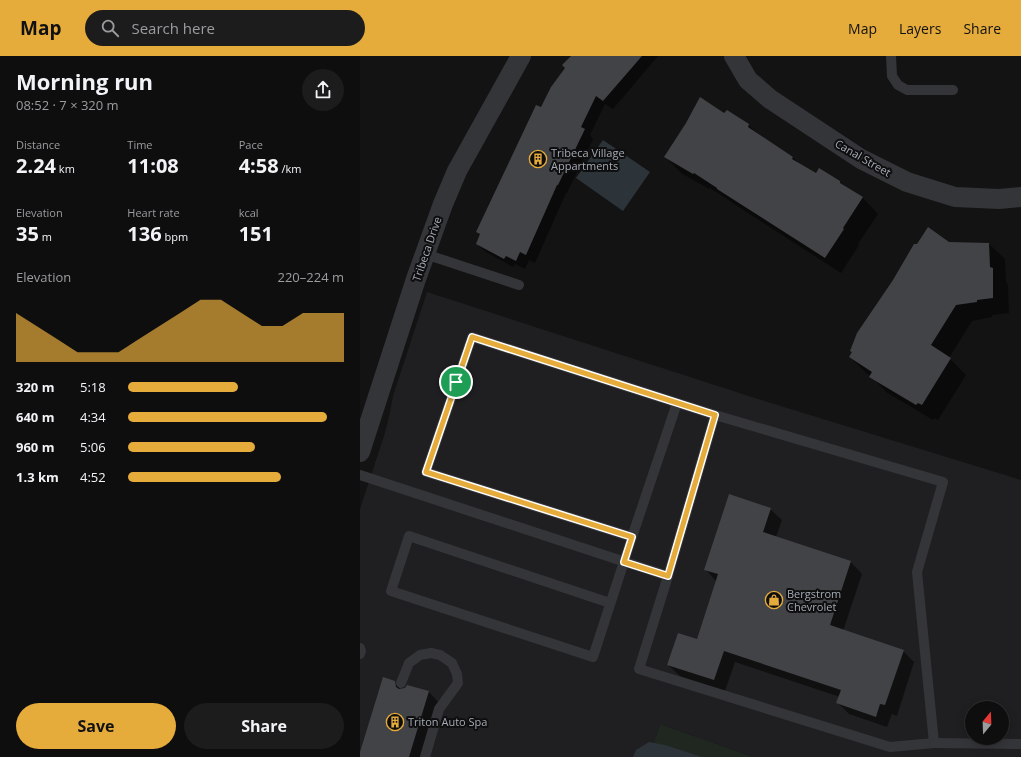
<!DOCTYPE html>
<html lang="en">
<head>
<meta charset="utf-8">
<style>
  body { margin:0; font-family:"Open Sans",sans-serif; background:#1c1c1d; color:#f1f3f6; height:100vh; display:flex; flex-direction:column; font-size:15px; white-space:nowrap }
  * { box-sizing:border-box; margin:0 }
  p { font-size:13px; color:#9b9c9e }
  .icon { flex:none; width:22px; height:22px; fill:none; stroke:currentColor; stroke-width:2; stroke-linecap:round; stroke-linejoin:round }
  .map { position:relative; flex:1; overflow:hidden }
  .panel { display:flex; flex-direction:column; background:#0e0e0f; width:360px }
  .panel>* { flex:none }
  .needle { width:26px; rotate:19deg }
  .tools { position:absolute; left:605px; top:645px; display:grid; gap:8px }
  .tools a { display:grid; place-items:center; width:44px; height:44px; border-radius:50%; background:#0e0e0f; box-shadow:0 2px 10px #0003,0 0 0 1px #2e2e2f; font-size:20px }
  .pin { position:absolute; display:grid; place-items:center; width:34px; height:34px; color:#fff; margin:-17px; border:2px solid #fff; border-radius:50%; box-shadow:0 1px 4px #0007 }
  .round { display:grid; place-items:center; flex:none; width:42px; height:42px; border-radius:21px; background:#1c1c1d }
  .head { display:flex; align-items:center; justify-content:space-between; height:68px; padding:0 16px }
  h1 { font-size:22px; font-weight:700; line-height:30px }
  .stats { display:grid; grid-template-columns:repeat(3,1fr); gap:6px; height:68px; padding:4px 16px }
  .stats div { display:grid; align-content:center }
  .stats b { font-size:20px; font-weight:700 }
  .stats small { font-size:11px; font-weight:400 }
  .stats p { font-size:11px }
  .chart { height:112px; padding:8px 16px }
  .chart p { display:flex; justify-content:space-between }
  .chart svg { width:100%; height:72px; margin-top:4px; fill:#e5ab3b; opacity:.7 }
  .action { display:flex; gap:8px; margin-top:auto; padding:8px 16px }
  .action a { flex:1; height:46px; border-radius:24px; background:#e5ab3b; color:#111; font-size:16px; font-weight:700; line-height:46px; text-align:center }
  .action a+a { background:#1c1c1d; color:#f1f3f6 }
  ul { padding:0 16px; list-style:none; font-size:13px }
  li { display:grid; grid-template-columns:64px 48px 1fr; align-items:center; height:30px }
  li i { height:10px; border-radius:5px; background:#e5ab3b }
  header { display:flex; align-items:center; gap:24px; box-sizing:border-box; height:56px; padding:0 20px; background:#e5ab3b; color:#111 }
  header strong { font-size:19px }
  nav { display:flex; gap:22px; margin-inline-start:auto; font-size:14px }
  .search { width:280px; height:36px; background:#1c1c1d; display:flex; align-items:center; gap:10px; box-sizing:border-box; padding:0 14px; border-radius:22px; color:#9b9c9e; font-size:15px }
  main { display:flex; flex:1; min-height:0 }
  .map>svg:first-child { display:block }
  .built { fill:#1f1f21; fill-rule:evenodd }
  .green { fill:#1f2720 }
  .water { fill:#2c3339 }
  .shadow { fill:#0007 }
  .building { fill:#424347 }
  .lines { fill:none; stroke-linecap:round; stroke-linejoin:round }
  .lane { stroke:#343539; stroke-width:10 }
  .street { stroke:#343539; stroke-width:20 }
  .route-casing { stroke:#fff; stroke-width:8 }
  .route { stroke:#e5ab3b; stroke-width:5 }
  .labels { text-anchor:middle; stroke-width:4; stroke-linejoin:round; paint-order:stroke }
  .poi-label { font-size:11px; fill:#a5aab4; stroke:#0e0e0f; text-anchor:start }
  .street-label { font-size:11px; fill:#a5aab4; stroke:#0e0e0f }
</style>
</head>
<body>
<header>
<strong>Map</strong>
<div class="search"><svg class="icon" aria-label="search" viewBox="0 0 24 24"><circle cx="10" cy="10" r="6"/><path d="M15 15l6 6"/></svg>Search here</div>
<nav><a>Map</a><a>Layers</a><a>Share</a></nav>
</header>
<main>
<section class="panel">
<div class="head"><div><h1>Morning run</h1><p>08:52 · 7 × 320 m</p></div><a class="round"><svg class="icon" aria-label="share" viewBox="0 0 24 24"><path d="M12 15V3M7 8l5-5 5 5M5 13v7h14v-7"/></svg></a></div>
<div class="stats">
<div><p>Distance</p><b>2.24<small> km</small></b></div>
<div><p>Time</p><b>11:08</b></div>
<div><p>Pace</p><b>4:58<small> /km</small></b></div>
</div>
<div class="stats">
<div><p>Elevation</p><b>35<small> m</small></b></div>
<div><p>Heart rate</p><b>136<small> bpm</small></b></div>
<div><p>kcal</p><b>151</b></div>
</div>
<div class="chart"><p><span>Elevation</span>220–224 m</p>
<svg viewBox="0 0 160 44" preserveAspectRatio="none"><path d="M0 44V14L10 22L20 30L30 38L40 38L50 38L60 30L70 22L80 14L90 6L100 6L110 14L120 22L130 22L140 14L150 14L160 14V44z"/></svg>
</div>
<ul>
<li><b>320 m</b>5:18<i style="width:51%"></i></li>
<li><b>640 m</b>4:34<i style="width:92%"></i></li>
<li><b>960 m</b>5:06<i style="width:59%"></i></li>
<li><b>1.3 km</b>4:52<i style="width:71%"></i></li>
</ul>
<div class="action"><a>Save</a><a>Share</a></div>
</section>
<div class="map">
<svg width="661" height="701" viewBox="0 0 661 701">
  <rect width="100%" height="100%" fill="#131314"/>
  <path class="built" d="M67,236L398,343L661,424V701H394L300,668L289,701H0V453L24,380L29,361L33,340ZM612,652H642V682H612Z"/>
  <path class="green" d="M300,668L394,701H289Z"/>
  <g class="water">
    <path d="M243,84L290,116L263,155L216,122Z"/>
    <path d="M289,686L305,689L342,701H273L276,694Z"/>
  </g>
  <g class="shadow">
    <path d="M212,0H298L253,53L245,48L230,79L233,83L207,137H206L175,207L169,204L165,213L155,208L153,211L126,196L117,188L121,180L117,176L181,52L207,12Z"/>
    <path d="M365,58L388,69L400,80L433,101L440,109L456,118L480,126L484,131L503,142L518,158L498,188L499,189L481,217L374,148L370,145L350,132L349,133L321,117L306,101Z"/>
    <path d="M589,187L629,188L645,203L646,226L648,229L649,257L632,259V261L612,265L589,302L606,319L578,364L574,362L573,364L526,336L511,320L506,317L490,301Z"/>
    <path d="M410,453L422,464L416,481L491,506L502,518L483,575L543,595L554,606L537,660L532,658L527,671L489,658L478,647L480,641L375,606L365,635L320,620L308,609L337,585L356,525L345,513Z"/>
    <path d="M34,626L42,634L69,636L80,648L64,701H0Z"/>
  </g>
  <g class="building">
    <path d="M211,0H282L243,45L236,40L221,71L225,73L198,129H197L166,199L160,196L156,205L146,200L144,203L116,188L120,178L116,176L176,49L181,51L191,31L205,12L202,9Z"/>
    <path d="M340,41L364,57L367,54L389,68L388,71L433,101L432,103L456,117L459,112L480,125V127L503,141L483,172L484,173L465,202L357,133V132L334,117L333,118L304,101L326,67Z"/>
    <path d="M568,171L589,186L629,187L630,211L633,212V242L617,244V246L596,249L571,289L591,302L562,349L558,347L556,349L509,321L512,316L489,301L492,296L490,295L497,277L533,224L554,188H557Z"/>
    <path d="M369,438L411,452L403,476L491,505L470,569L544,594L525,649L520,648L516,661L476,647L481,634L364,595L354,624L307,609L318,577L337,583L358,518L344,514Z"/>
    <path d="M23,621L35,625L36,631L39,633L45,632L47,629L69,635L49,701H0V696Z"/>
  </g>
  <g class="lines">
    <g class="lane">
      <path d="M531,0L532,20L538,29L547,34H593"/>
      <path d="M65,198L159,229"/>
      <path d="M317,347L272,481L66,416L112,281L355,359"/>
      <path d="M355,359L583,426L557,516L574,687L530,691L279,613L308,520Z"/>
      <path d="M0,419L308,520"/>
      <path d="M250,547L49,480L31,535L233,601L272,481"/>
      <path d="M0,592L1,595L0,598"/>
      <path d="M41,627L49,607L60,599L71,597L80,599L92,607L97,618L98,627L79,653L65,701"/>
      <path d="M574,687L661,688"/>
    </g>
    <g class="street">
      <path d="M374,0L388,24L410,43L501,103L547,126L595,141L639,143L661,141"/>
      <path d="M0,396L56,223L83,148L97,115L161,0"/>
    </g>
  </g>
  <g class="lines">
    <defs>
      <path id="route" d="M112,281L355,359L308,520L264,506L272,481L66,416Z"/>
    </defs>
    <use href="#route" class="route-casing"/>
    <use href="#route" class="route"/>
  </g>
  <defs>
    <symbol id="building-ring" viewBox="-11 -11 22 22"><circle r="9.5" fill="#0e0e0f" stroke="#e5ab3b" stroke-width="1.5"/><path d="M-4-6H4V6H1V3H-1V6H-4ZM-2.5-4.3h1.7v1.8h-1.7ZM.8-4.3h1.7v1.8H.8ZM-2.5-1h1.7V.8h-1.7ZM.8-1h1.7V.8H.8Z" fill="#e5ab3b"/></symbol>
    <symbol id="shop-ring" viewBox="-11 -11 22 22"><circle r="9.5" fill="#0e0e0f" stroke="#e5ab3b" stroke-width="1.5"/><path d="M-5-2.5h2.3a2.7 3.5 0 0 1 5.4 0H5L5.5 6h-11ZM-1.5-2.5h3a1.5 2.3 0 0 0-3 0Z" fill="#e5ab3b"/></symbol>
  </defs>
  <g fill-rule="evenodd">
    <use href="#building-ring" x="168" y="93" width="20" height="20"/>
    <use href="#shop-ring" x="404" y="534" width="20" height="20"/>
    <use href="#building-ring" x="25" y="656" width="20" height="20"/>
  </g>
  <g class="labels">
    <g class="poi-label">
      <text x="191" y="101">Tribeca Village<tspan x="191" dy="13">Appartments</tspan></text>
      <text x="427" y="542">Bergstrom<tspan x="427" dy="13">Chevrolet</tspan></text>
      <text x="48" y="670">Triton Auto Spa</text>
    </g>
    <g class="street-label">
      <text transform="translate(503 102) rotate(30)" y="4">Canal Street</text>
      <text transform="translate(67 193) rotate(-71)" y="4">Tribeca Drive</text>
    </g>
  </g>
</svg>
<div class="tools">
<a><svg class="needle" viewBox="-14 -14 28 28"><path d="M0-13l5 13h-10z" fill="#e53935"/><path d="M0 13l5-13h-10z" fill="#9b9c9e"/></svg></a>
</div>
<div class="pin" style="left:96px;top:326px;background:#1e9e55"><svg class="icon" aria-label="arrive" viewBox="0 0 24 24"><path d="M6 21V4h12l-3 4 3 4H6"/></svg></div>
</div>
</main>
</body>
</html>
